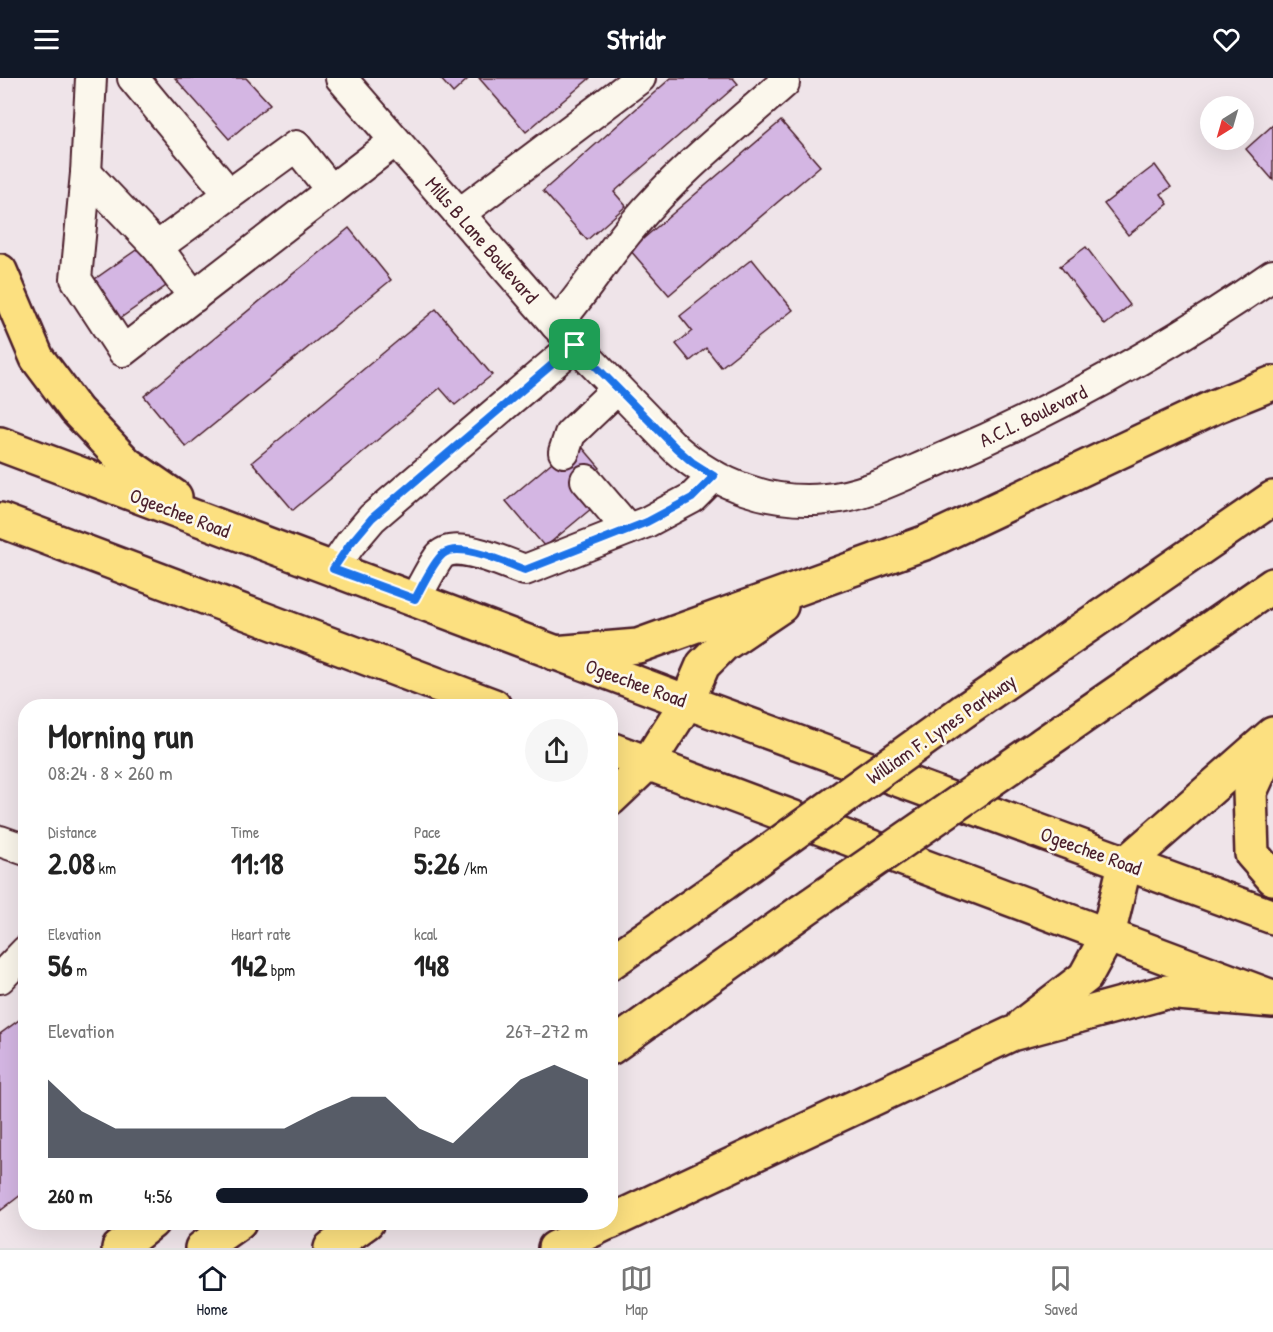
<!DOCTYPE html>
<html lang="en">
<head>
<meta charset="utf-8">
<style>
  body { margin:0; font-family:"Patrick Hand",sans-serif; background:#f6f6f6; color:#222; height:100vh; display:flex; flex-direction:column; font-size:22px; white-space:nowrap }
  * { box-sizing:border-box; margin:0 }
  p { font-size:20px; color:#767676 }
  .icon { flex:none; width:33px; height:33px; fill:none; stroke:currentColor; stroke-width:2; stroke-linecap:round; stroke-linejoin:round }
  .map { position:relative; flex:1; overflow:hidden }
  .sheet { position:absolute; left:18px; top:621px; width:600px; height:531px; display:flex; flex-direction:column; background:#fff; border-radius:24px; box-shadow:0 6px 24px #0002 }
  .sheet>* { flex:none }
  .needle { width:39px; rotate:217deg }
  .buttons { position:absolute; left:1200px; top:18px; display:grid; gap:12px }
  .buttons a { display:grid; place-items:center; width:54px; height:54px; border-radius:50%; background:#fff; box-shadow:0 6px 24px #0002; font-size:30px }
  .pin { position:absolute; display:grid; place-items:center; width:51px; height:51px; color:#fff; margin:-26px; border-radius:12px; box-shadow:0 3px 9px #0006 }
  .round { display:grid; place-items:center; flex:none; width:63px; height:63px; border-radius:32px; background:#f6f6f6 }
  .summary { display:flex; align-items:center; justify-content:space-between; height:102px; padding:0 30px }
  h1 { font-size:33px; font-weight:700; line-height:45px }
  .stats { display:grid; grid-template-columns:repeat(3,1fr); gap:9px; height:102px; padding:6px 30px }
  .stats div { display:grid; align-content:center }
  .stats b { font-size:30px; font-weight:700 }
  .stats small { font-size:16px; font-weight:400 }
  .stats p { font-size:16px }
  .chart { height:168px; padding:12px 30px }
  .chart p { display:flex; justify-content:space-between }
  .chart svg { width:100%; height:108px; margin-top:6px; fill:#111827; opacity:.7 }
  ul { padding:0 30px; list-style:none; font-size:20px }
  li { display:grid; grid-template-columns:96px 72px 1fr; align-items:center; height:45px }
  li i { height:15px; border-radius:8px; background:#111827 }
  header { display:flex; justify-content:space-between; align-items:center; height:78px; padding:0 30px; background:#111827; color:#fff; font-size:27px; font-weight:700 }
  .tab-bar { display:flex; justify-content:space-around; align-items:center; height:84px; border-top:2px solid #e0e0e0; background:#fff; font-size:16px; color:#767676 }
  .tab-bar a { display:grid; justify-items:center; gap:3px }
  .tab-bar .on { color:#111827 }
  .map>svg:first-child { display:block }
  .building { fill:#d4b6e3; stroke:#4a1f2b; stroke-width:1.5 }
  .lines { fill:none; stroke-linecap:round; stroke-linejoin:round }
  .minor-casing { stroke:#4a1f2b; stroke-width:34 }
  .major-casing { stroke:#4a1f2b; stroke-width:38 }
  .highway-casing { stroke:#4a1f2b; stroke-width:38 }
  .minor { stroke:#fbf7ec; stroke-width:30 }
  .major { stroke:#fce080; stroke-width:33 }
  .highway { stroke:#fce080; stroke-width:33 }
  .highway-bridge-casing { stroke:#4a1f2b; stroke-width:38; stroke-linecap:butt }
  .highway-bridge { stroke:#fce080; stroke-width:33 }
  .route-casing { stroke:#fff; stroke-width:12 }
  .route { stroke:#1a73e8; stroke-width:8 }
  .labels { text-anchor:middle; stroke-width:5; stroke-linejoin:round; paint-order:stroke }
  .street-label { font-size:20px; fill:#4a1f2b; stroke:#fbf7ec }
</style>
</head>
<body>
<header><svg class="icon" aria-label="menu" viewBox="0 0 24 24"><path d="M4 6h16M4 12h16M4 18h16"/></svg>Stridr<svg class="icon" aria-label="heart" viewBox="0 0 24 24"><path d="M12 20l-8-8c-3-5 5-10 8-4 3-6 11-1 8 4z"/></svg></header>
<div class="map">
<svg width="1273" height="1170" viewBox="0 0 1273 1170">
  <rect width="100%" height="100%" fill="#efe4e9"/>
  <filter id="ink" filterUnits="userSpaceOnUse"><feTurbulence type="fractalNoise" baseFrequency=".0167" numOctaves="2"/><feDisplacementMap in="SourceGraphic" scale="12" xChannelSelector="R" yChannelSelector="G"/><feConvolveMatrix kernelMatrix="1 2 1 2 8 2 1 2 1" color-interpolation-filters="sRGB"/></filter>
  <g filter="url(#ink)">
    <g class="building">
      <path d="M175,0H246L270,26L229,61Z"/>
      <path d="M440,0H469L453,15Z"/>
      <path d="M479,0H590L526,54Z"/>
      <path d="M671,0H733L738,6L614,114L626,128L587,162L543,113Z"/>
      <path d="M781,43L820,88L669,217L630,172Z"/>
      <path d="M1273,47V102L1246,71Z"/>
      <path d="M1155,87L1171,109L1161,116L1168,126L1128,157L1104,126Z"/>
      <path d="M349,150L391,202L186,369L144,318Z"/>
      <path d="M1086,169L1130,227L1105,247L1060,188Z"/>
      <path d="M139,170L166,208L112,246L85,208Z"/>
      <path d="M752,181L793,232L721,289L706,270L690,283L676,266L692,253L680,238Z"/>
      <path d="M436,231L492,297L455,327L440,310L293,432L252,384Z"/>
      <path d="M577,363L600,390L575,411L592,430L545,469L506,423Z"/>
      <path d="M26,937V1113L0,1133V956Z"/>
    </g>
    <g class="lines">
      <defs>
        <g id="minor">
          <path d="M91,0L86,95L76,201L123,273L395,63"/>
          <path d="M133,0L229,116"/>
          <path d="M341,0L556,247L676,371C717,407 771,427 826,421C867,417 903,397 941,381C1058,331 1168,270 1273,197"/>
          <path d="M86,95L157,169"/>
          <path d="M459,136L640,0"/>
          <path d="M194,219L157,169L296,68L331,112"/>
          <path d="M556,247C584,215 606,179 634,146C678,93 733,50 784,5"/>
          <path d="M564,374L570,356L617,311"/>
          <path d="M586,402L628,451"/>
          <path d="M333,491L350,466L372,440L575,267"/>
          <path d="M415,521C423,507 430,492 439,479C454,460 506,486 525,492L647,444L692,420L714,398"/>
          <path d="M0,763L26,772"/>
          <path d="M0,900L26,873"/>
        </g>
        <g id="major">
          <path d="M0,193L37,280L76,332L127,386L175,419"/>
          <path d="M0,366L687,624L1273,839"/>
          <path d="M0,442L494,628"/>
          <path d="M610,671L1272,919"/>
        </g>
        <g id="highway">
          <path d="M554,575L638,568L927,464L1216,328L1273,305"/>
          <path d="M965,632L1273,420"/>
          <path d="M1273,664L1250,714L1252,776L1273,800"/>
          <path d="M1043,666L1273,507"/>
          <path d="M610,721L648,685L687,624L703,587L723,567L781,528"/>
          <path d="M610,885L723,806"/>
          <path d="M1024,946L1085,899L1108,857L1125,786L1273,656"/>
          <path d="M610,970L802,833"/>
          <path d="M610,1144L1011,956L1166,914L1273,923"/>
          <path d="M119,1170L152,1144"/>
          <path d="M202,1170L239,1144"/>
          <path d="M331,1170L367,1144"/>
          <path d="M555,1170L609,1144"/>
        </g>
      </defs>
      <use href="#minor" class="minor-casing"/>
      <use href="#major" class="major-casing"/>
      <use href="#highway" class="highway-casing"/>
      <use href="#minor" class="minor"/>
      <use href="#major" class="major"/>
      <use href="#highway" class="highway"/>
      <defs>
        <g id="highway-bridge">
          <path d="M723,806L965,632"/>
          <path d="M802,833L1043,666"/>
        </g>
      </defs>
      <use href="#highway-bridge" class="highway-bridge-casing"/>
      <use href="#highway-bridge" class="highway-bridge"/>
    </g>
  </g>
  <g class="lines" filter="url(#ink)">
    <defs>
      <path id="route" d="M575,267L676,370L692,384L714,398L692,420L647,444L525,492C506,485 460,463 443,476C433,484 422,509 415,521L333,491L350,466L372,440Z"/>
    </defs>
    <use href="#route" class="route-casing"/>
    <use href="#route" class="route"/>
  </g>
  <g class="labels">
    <g class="street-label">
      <text transform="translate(482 162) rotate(49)" y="7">Mills B Lane Boulevard</text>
      <text transform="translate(1033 338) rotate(-26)" y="7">A.C.L. Boulevard</text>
      <text transform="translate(180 435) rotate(21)" y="7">Ogeechee Road</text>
      <text transform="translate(636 605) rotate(20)" y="7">Ogeechee Road</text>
      <text transform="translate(941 651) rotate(-35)" y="7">William F. Lynes Parkway</text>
      <text transform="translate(1091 773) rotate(20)" y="7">Ogeechee Road</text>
    </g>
  </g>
</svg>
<div class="buttons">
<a><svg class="needle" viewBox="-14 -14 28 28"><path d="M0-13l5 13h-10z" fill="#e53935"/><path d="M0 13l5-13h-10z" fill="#767676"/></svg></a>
</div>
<div class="pin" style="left:575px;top:267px;background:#1e9e55"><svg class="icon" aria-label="arrive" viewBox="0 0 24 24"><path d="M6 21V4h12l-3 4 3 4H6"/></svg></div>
<section class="sheet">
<div class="summary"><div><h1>Morning run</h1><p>08:24 · 8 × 260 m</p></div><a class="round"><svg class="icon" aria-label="share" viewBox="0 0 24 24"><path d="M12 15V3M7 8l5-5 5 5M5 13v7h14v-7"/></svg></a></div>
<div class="stats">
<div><p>Distance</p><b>2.08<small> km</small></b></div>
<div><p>Time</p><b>11:18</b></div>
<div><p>Pace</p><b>5:26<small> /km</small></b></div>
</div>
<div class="stats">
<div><p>Elevation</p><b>56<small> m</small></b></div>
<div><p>Heart rate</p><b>142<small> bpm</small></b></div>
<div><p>kcal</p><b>148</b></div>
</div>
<div class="chart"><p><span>Elevation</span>267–272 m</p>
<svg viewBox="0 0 160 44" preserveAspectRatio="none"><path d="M0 44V12L10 25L20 32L30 32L40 32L50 32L60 32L70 32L80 25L90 19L100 19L110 32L120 38L130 25L140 12L150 6L160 12V44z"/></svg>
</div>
<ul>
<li><b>260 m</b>4:56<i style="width:100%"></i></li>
</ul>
</section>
</div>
<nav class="tab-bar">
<a class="on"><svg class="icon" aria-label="home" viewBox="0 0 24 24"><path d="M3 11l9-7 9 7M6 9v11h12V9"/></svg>Home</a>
<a><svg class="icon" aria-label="map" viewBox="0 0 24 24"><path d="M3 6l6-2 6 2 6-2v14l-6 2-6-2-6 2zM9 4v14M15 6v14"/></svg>Map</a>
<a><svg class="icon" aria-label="saved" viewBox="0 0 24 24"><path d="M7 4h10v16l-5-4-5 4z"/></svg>Saved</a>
</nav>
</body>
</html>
